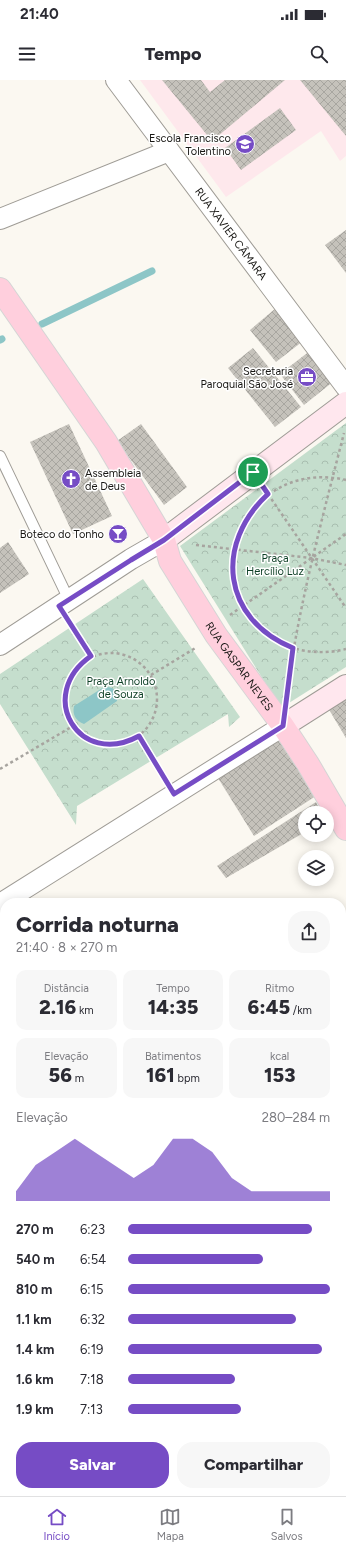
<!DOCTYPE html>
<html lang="pt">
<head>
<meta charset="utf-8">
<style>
  body { margin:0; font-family:Figtree,sans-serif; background:#f7f7f7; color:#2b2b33; height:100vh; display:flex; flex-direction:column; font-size:15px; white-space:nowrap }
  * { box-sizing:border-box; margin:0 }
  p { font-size:13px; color:#7c7c81 }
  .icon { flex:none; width:22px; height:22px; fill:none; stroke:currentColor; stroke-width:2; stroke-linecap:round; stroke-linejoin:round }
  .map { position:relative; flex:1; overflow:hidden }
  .sheet { position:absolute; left:0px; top:818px; width:346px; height:598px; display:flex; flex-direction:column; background:#fff; border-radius:16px 16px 0 0; box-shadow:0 2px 10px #0003 }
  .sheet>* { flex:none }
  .controls { position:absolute; left:298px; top:726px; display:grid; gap:8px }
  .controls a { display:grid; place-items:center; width:36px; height:36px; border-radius:50%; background:#fff; box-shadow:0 2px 10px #0003; font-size:20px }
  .pin { position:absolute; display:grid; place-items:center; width:34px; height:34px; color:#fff; margin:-17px; border:2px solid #fff; border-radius:50%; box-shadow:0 1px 4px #0007 }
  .round { display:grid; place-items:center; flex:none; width:42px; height:42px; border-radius:16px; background:#f7f7f7 }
  .head { display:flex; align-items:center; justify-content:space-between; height:68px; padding:0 16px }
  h1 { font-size:22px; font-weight:800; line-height:30px }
  .figures { display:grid; grid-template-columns:repeat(3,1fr); gap:6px; height:68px; padding:4px 16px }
  .figures div { display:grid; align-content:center; border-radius:10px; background:#f7f7f7; text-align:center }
  .figures b { font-size:20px; font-weight:800 }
  .figures small { font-size:11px; font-weight:400 }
  .figures p { font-size:11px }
  .chart { height:112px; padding:8px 16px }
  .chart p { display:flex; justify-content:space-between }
  .chart svg { width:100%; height:72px; margin-top:4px; fill:#764cc5; opacity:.7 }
  .cta { display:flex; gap:8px; margin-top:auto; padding:8px 16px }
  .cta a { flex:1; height:46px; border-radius:16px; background:#764cc5; color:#fff; font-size:16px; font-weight:800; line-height:46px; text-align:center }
  .cta a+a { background:#f7f7f7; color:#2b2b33 }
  ul { padding:0 16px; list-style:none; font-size:13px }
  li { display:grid; grid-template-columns:64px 48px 1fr; align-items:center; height:30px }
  li i { height:10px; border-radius:5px; background:#764cc5 }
  .status { display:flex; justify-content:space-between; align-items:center; height:28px; padding:0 20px; background:#fff; direction:ltr }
  .status svg { height:11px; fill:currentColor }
  header { display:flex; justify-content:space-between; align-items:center; height:52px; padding:0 16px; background:#fff; font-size:18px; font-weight:800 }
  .tabs { display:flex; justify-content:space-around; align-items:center; height:56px; border-top:1px solid #e1e1e2; background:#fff; font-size:11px; color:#7c7c81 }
  .tabs a { display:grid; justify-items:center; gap:2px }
  .tabs .selected { color:#764cc5 }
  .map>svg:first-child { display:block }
  .education { fill:#fee8ec }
  .park { fill:url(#park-crowns) }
  .water { fill:#8dc6c7 }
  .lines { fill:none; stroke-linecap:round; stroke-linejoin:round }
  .stream { stroke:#8dc6c7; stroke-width:7 }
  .building { fill:url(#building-cross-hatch) }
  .service-casing { stroke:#9f9c96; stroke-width:12 }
  .minor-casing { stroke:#9f9c96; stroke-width:22 }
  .secondary-casing { stroke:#9f9c96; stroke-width:24 }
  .primary-casing { stroke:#d5d5d5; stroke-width:24 }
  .path { stroke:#a7a49f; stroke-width:2.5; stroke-dasharray:3 3; stroke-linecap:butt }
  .service { stroke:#fff; stroke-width:10 }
  .minor { stroke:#fff; stroke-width:20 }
  .secondary { stroke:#ffe7ee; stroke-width:22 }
  .primary { stroke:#ffcfdd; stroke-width:22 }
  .route-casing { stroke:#fff; stroke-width:8 }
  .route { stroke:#764cc5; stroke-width:5 }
  .labels { text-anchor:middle; stroke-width:3; stroke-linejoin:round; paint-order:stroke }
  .poi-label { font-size:11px; fill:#181714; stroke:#fff; text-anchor:end }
  .street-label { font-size:11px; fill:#181714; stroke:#fff }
  .park-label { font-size:11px; fill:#0d3f25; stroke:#fff }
</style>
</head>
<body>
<div class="status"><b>21:40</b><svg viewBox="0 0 49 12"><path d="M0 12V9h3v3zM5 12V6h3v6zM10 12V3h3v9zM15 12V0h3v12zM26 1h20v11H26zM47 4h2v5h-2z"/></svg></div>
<header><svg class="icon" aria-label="menu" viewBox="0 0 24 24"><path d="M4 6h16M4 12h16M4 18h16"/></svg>Tempo<svg class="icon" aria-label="search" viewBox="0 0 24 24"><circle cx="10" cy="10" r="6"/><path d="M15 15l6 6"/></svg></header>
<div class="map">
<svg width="346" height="1416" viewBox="0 0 346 1416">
  <defs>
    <pattern id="park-crowns" width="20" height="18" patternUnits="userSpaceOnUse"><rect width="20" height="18" fill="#c5decd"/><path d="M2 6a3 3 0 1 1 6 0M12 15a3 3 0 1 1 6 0" fill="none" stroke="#a8beaf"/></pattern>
    <pattern id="building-cross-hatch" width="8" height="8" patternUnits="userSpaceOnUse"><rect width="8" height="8" fill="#c5c2bb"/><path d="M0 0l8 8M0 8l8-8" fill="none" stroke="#a8a6a0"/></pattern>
  </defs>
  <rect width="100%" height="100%" fill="#fbf8f1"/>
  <path class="education" d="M140,0H346V76L340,81L321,51L226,117Z"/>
  <g class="park">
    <path d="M346,343V587L281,628L180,466Z"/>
    <path d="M143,499L240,637L229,647L228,634L77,726L76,745L0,624V594Z"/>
  </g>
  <g class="water">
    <path d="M104,607C114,606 119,612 117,621L84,644C76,641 72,635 74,626Z"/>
    <path d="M5,976V1411H341V1179L346,1190V1416H0V984Z"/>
  </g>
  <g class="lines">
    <g class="stream">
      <path d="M42,244L152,191"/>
      <path d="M0,260L2,259"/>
    </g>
  </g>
  <g class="building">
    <path d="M162,0H201L210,12L225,0H285L212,61Z"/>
    <path d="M300,0H346V56Z"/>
    <path d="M280,28L296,50L241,90L225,68Z"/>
    <path d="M346,150V193L325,165Z"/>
    <path d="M276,228L303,261L276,282L250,250Z"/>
    <path d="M253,268L301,327L275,347L228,288Z"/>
    <path d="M311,270L334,301L304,325L280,294Z"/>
    <path d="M69,344L112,436L73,454L30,362Z"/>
    <path d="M141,344L187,407L164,425L117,361Z"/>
    <path d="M8,462L29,494L0,513V468Z"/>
    <path d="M345,618L346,620V658L328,628Z"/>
    <path d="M280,658L316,716L254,756L218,698Z"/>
    <path d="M316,722L321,733H305V752L226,798L217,786Z"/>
  </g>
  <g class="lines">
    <defs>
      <path id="service" d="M0,376L69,520"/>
      <g id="minor">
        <path id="s1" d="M116,0L346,307"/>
        <path d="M0,139L169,71"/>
        <path d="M0,565L131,479L164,460"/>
        <path d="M0,824L283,646"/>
      </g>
      <g id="secondary">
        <path d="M164,460L346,323"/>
        <path d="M283,646L346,606"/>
      </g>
      <g id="primary">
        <path id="s2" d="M0,209L106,362L164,460L170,481L216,555L283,646L308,684L346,749"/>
      </g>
    </defs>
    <use href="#service" class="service-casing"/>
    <use href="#minor" class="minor-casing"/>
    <use href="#secondary" class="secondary-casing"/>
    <use href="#primary" class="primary-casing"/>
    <g class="path">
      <path d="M346,400C235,375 188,526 287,566C306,573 326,574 346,569"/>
      <path d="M268,414L346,528"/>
      <path d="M196,465L311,478L346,485"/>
      <path d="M230,535L346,454"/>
      <path d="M71,545L91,576"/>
      <circle cx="111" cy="619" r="46"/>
      <path d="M151,595L197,567"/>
      <path d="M287,612C299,524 322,439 344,353"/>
      <path d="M139,656L163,695"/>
      <path d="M0,689L73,646"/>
    </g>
    <use href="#service" class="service"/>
    <use href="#minor" class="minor"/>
    <use href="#secondary" class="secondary"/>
    <use href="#primary" class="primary"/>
  </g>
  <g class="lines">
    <defs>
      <path id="route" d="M253,392L268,414C214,464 222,539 293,568L283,646L174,714L139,656C79,689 35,615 91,576L59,526L131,480L164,460Z"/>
    </defs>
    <use href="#route" class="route-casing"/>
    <use href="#route" class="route"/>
  </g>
  <defs>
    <symbol id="school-disc" viewBox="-11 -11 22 22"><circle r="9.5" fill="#764cc5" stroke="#fff"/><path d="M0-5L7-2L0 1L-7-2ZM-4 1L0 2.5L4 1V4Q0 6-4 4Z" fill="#fff"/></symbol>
    <symbol id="office-disc" viewBox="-11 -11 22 22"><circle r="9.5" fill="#764cc5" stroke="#fff"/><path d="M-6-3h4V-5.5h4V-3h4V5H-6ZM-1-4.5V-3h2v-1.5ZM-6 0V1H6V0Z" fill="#fff"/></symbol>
    <symbol id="church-disc" viewBox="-11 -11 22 22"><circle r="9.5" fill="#764cc5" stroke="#fff"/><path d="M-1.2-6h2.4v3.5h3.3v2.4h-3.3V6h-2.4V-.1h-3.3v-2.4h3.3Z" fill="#fff"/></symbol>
    <symbol id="bar-disc" viewBox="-11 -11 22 22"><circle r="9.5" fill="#764cc5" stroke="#fff"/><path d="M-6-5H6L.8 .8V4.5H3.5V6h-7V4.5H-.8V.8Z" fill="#fff"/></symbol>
  </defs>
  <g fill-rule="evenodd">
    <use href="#school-disc" x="234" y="53" width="22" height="22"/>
    <use href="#office-disc" x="296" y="286" width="22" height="22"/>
    <use href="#church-disc" x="60" y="388" width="22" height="22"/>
    <use href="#bar-disc" x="107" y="443" width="22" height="22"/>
  </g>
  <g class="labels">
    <g class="poi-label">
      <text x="231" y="62">Escola Francisco<tspan x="231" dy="13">Tolentino</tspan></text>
      <text x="293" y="295">Secretaria<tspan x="293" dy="13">Paroquial São José</tspan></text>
      <text x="85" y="397" text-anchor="start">Assembleia<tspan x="85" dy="13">de Deus</tspan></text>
      <text x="104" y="458">Boteco do Tonho</text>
    </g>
    <g class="street-label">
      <text dy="4" stroke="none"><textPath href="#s1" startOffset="192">RUA XAVIER CÂMARA</textPath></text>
      <text dy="4" stroke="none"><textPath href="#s2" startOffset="448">RUA GASPAR NEVES</textPath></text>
    </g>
    <g class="park-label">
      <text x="275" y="482">Praça<tspan x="275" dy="13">Hercílio Luz</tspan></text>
      <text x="121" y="605">Praça Arnoldo<tspan x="121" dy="13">de Souza</tspan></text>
    </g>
  </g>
</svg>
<div class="controls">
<a><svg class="icon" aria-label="locate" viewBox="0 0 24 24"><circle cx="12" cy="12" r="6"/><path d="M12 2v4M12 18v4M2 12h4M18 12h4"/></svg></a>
<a><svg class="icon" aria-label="layers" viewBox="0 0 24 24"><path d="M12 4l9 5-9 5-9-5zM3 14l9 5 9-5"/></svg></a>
</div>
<div class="pin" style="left:253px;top:392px;background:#1e9e55"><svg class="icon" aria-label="arrive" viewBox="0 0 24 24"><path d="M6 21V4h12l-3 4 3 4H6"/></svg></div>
<section class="sheet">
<div class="head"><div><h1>Corrida noturna</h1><p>21:40 · 8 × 270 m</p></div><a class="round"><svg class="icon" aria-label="share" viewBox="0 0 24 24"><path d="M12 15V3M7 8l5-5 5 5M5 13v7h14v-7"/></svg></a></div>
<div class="figures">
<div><p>Distância</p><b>2.16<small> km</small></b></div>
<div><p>Tempo</p><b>14:35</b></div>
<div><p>Ritmo</p><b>6:45<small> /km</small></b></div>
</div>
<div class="figures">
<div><p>Elevação</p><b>56<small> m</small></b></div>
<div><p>Batimentos</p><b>161<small> bpm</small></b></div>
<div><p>kcal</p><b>153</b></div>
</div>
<div class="chart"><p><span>Elevação</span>280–284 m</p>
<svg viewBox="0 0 160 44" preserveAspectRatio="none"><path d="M0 44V38L10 22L20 14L30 6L40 14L50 22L60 30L70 22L80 6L90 6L100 14L110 30L120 38L130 38L140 38L150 38L160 38V44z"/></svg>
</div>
<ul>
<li><b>270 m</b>6:23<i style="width:91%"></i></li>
<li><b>540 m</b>6:54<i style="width:67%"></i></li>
<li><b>810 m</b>6:15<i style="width:100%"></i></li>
<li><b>1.1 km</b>6:32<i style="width:83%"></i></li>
<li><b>1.4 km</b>6:19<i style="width:96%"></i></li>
<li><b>1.6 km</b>7:18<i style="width:53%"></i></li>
<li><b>1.9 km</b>7:13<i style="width:56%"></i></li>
</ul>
<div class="cta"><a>Salvar</a><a>Compartilhar</a></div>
</section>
</div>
<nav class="tabs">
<a class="selected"><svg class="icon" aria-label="home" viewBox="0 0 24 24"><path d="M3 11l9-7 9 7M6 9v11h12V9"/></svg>Início</a>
<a><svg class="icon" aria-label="map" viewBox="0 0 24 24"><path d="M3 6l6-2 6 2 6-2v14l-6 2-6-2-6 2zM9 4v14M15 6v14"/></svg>Mapa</a>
<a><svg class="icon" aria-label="saved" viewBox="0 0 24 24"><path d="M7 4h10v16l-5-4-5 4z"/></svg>Salvos</a>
</nav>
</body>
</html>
